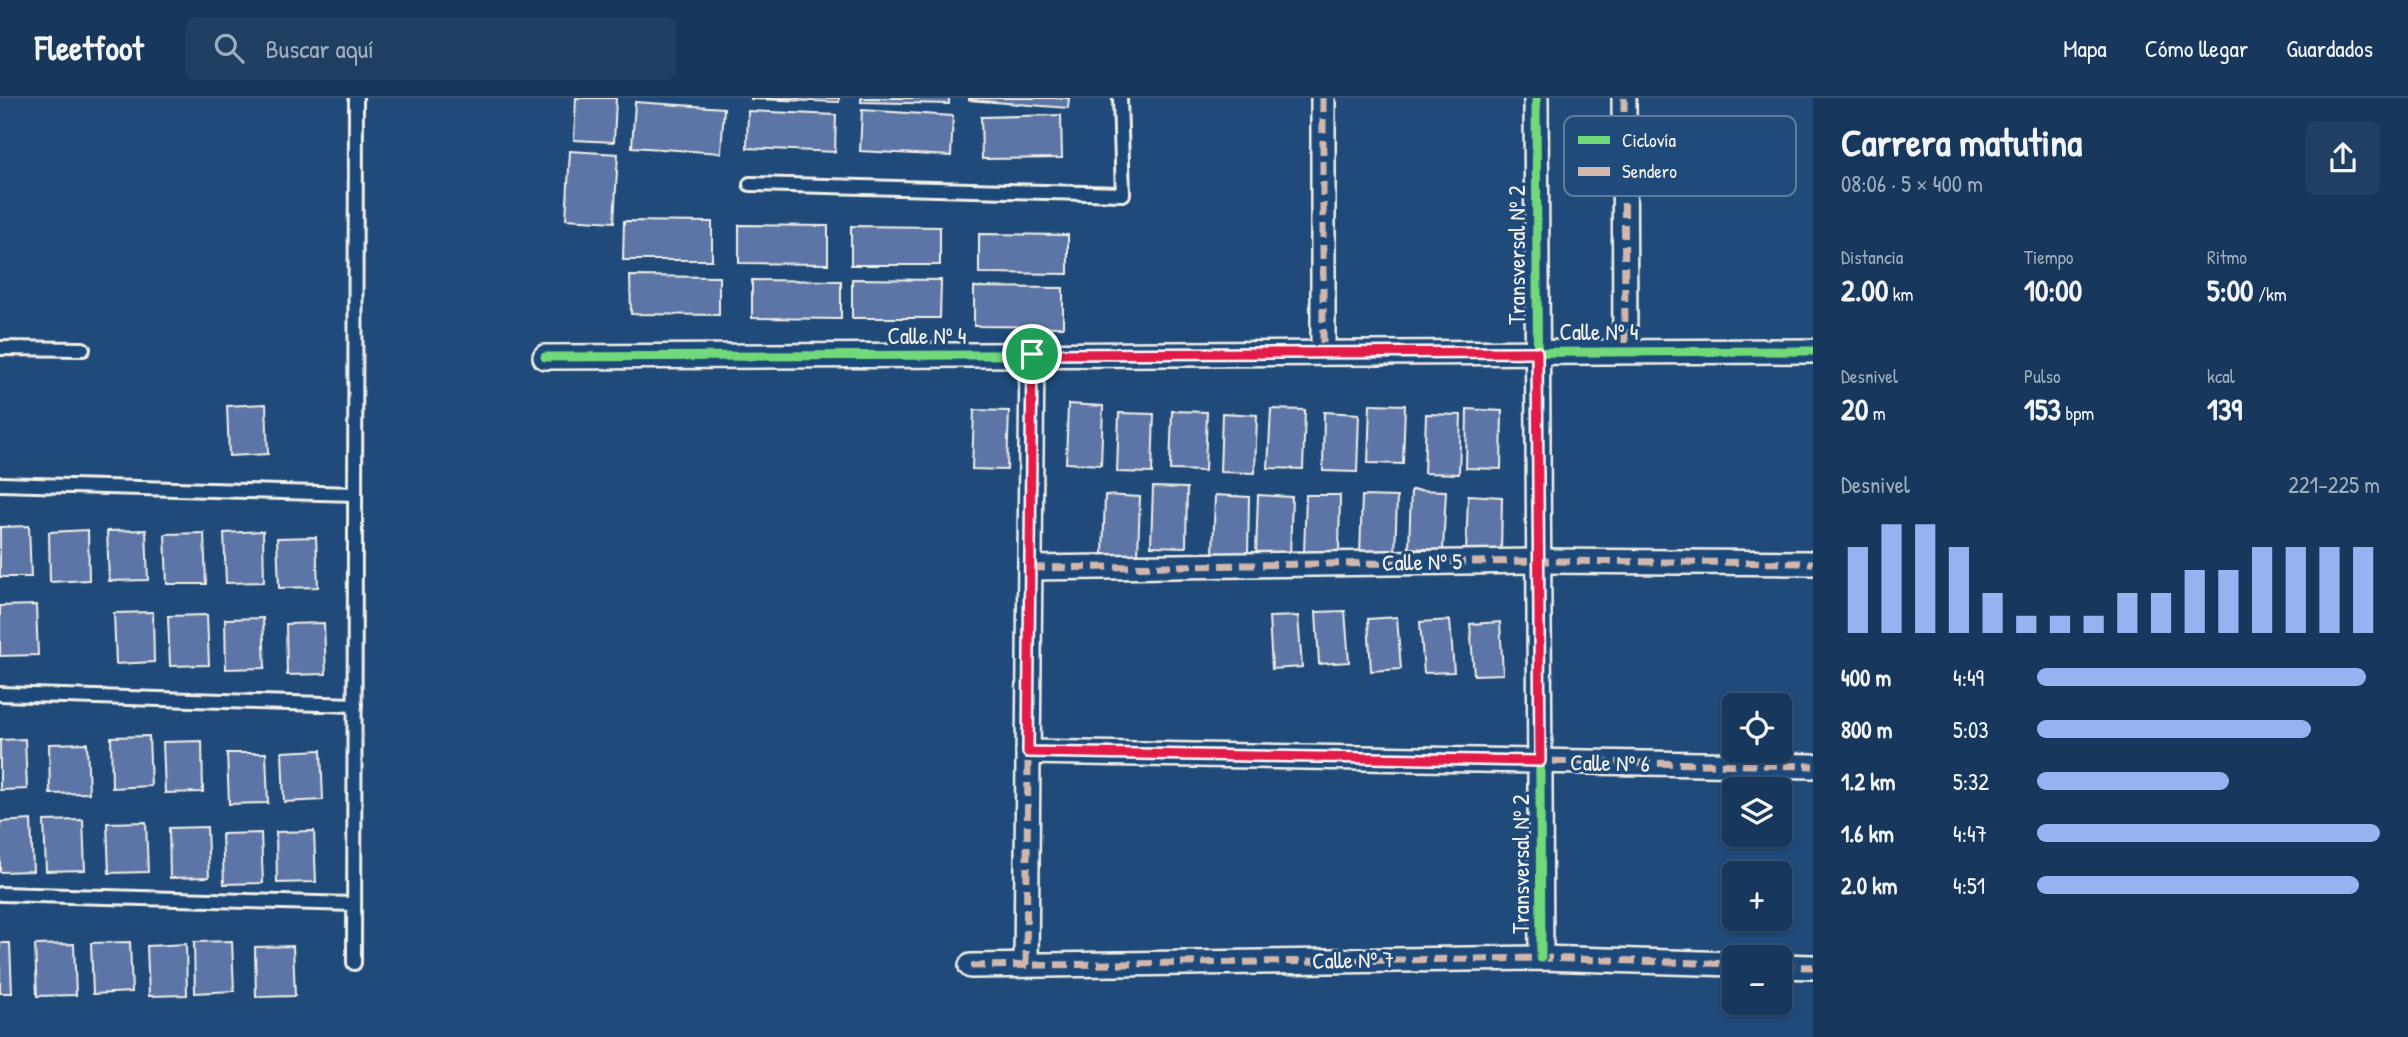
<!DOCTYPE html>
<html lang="es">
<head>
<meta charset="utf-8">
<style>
  body { margin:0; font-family:"Patrick Hand",sans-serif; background:#203f62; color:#f1f3f6; height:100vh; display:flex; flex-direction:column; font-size:26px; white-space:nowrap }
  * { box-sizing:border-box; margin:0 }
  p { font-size:23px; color:#9eacbb }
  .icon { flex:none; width:38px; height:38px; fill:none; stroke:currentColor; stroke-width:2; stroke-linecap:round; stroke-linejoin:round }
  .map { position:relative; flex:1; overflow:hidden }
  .sheet { display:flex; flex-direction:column; background:#17385c; width:595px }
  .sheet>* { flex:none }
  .tools { position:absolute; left:1722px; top:595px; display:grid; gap:14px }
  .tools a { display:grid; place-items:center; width:70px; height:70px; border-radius:10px; background:#17385c; box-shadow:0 2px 5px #0004,0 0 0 2px #365272; font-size:35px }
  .pin { position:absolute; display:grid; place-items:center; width:60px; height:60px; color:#fff; margin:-30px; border:4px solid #fff; border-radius:50%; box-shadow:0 2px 7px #0007 }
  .round { display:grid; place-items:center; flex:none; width:74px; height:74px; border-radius:10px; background:#203f62 }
  .headline { display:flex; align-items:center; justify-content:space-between; height:119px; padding:0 28px }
  h1 { font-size:38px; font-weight:700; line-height:52px }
  .metrics { display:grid; grid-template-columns:repeat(3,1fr); gap:10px; height:119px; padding:7px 28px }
  .metrics div { display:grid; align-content:center }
  .metrics b { font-size:30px; font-weight:700 }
  .metrics small { font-size:19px; font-weight:400 }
  .metrics p { font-size:19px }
  .chart { height:196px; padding:14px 28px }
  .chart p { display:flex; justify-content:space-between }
  .chart svg { width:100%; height:126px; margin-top:7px; stroke:#95b2f1; stroke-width:6 }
  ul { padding:0 28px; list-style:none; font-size:23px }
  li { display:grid; grid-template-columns:112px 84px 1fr; align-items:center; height:52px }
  li i { height:18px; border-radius:9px; background:#95b2f1 }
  header { display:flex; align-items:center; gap:42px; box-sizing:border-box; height:98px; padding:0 35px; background:#17385c; border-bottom:2px solid #365272 }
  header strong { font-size:33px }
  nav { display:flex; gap:38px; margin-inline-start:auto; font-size:24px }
  .search { width:490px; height:63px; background:#203f62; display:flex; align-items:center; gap:18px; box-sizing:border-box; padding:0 24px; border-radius:10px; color:#9eacbb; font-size:26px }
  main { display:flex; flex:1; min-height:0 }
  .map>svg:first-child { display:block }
  .building { fill:#5d75a6; stroke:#f4f1e8; stroke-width:2 }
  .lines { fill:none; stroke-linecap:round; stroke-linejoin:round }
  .service-casing { stroke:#f4f1e8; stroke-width:18 }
  .minor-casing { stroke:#f4f1e8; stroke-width:28 }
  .service { stroke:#1f4a7a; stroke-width:12 }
  .minor { stroke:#1f4a7a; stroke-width:23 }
  .quiet { stroke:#d1b7ad; stroke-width:7; stroke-dasharray:14 7; stroke-linecap:butt }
  .cycleway-casing { stroke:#1f4a7a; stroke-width:13 }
  .cycleway { stroke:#71d979; stroke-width:9 }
  .route-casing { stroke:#fff; stroke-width:14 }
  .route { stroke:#e11d48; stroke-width:9 }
  .labels { text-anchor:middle; stroke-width:6; stroke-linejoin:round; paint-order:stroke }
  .street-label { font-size:23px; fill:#f4f1e8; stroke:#1f4a7a }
  .key { fill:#1f4a7a; stroke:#5f7c9b; stroke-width:2 }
  .key-label { font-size:19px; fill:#f4f1e8 }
</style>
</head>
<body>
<header>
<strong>Fleetfoot</strong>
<div class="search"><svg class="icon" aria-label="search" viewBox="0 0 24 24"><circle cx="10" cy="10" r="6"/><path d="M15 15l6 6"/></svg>Buscar aquí</div>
<nav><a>Mapa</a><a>Cómo llegar</a><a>Guardados</a></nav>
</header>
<main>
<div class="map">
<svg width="1813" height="939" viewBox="0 0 1813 939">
  <rect width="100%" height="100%" fill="#1f4a7a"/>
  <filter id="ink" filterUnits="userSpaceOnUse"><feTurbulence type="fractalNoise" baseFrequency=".0143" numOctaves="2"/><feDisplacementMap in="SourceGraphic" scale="14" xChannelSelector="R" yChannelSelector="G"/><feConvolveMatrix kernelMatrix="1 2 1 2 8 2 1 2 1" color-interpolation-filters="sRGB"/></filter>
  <g filter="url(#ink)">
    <g class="building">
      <path d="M576,0H616L614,44L574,42Z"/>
      <path d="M751,0H839V4L751,1Z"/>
      <path d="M861,0H949V6L861,4Z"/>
      <path d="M969,0H1069L1068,10L969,2Z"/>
      <path d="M635,4L724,10L721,55L632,49Z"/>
      <path d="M862,12L953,18L951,58L860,53Z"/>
      <path d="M748,13L836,17L835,54L747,50Z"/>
      <path d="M1061,17L1062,60L982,61L981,19Z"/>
      <path d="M570,53L618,56L614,124L566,121Z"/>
      <path d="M624,123L712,124V162H623Z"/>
      <path d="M739,127L828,128V166L739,165Z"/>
      <path d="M851,128L940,129V167H851Z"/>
      <path d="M979,136L1068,137V176L979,175Z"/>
      <path d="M630,178L719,179V217L631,216Z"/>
      <path d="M852,181L941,182L940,220H852Z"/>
      <path d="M752,182L841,183V221L752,220Z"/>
      <path d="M974,189L1063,190V229L974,228Z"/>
      <path d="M266,306L268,356L229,358L227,308Z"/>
      <path d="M1068,306L1103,308L1101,367L1066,365Z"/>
      <path d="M1370,306L1405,307L1403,366L1368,365Z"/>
      <path d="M1271,311L1305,312L1303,371L1268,370Z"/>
      <path d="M1467,311L1502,313L1501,371L1466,370Z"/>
      <path d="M974,312L1009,313L1007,372L972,371Z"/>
      <path d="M1172,313L1207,314L1205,373L1170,372Z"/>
      <path d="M1324,314L1359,316L1357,374L1323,373Z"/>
      <path d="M1119,315L1154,316L1152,375L1117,374Z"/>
      <path d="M1222,315L1257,317L1255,375L1220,374Z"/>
      <path d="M1426,316L1461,317L1459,376L1424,375Z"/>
      <path d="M1153,389L1187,390L1186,449L1151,448Z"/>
      <path d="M1411,392L1446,393L1443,452L1409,450Z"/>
      <path d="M1105,397L1140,399L1138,457L1103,456Z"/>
      <path d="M1215,397L1249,399L1248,457L1213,456Z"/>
      <path d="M1258,397L1292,399L1290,458L1256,456Z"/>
      <path d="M1306,397H1340L1339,456L1304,455Z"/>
      <path d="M1468,397L1502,399L1501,457L1466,456Z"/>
      <path d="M1362,398L1397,399L1395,458L1360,457Z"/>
      <path d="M29,428L31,479H0V429Z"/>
      <path d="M88,432L89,482L50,484L49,434Z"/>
      <path d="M146,432L148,482L109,483L107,433Z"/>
      <path d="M263,433L264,484L226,485L224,435Z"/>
      <path d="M204,435L206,486H167L165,436Z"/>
      <path d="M316,439L318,489L279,490L277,440Z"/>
      <path d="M36,507L38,557L0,558V508Z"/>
      <path d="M1345,513L1349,564L1319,566L1316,514Z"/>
      <path d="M153,514L154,564L116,566L114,515Z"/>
      <path d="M207,517L209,567L170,568L168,518Z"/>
      <path d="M1298,518L1302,569L1272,571L1269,519Z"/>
      <path d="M1397,519L1401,571L1371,573L1368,521Z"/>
      <path d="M263,520L265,570L226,571L225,521Z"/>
      <path d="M1450,522L1454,574L1424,575L1420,524Z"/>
      <path d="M1500,524L1503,576L1474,577L1470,526Z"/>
      <path d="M324,525L326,576L287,577L286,526Z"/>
      <path d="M149,638L151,688L112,690L111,639Z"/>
      <path d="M25,641L27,691L0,692V642Z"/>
      <path d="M202,643L203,694L165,695L163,644Z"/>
      <path d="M87,645L89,695L50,696L49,646Z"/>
      <path d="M321,652L323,702L284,704L282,654Z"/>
      <path d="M227,655H266L268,705L229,706Z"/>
      <path d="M31,722L33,773L0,774V724Z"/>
      <path d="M83,722L85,772L46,773L44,723Z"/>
      <path d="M146,724L148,774L109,775L107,725Z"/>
      <path d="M207,729L209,779L170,780L169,730Z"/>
      <path d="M314,733L316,784L277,785L276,734Z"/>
      <path d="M261,735L263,785L224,786L222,736Z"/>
      <path d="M232,843L234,893L195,895L194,844Z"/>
      <path d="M130,844L132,894L93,896L91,845Z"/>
      <path d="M0,845H10L12,895H0Z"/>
      <path d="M74,846L76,897L37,898L35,847Z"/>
      <path d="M186,846L187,897L149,898L147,848Z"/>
      <path d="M293,848L295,898L256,899L255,849Z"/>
    </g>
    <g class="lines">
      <defs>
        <g id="service">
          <path d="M750,86L1123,96L1120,0"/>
          <path d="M0,250L83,251"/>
          <path d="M0,386L355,396"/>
          <path d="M0,596L355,607"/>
          <path d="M0,796L354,806"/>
          <path d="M354,865L356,0"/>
        </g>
        <g id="minor">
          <path d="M1323,0V255"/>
          <path d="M1536,0L1541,860"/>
          <path d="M1624,0L1625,253"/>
          <path d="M545,259L1813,253"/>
          <path d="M1031,470L1539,463L1813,465"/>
          <path d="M1028,654L1813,668"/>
          <path d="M1026,867L1032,256"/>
          <path d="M971,868L1541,860L1734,866"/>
          <path d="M1780,868L1813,869"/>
        </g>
      </defs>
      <use href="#service" class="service-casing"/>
      <use href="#minor" class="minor-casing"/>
      <use href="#service" class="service"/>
      <use href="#minor" class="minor"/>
      <g class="quiet">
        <path d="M1323,0V255"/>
        <path d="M1624,0L1625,253"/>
        <path d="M1031,470L1539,463L1813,465"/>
        <path d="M1028,654L1813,668"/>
        <path d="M1026,867L1032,256"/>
        <path d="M971,868L1541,860L1734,866"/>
        <path d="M1780,868L1813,869"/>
      </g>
      <defs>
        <g id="cycleway">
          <path d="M1536,0L1541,860"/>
          <path d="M545,259L1813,253"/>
        </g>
      </defs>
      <use href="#cycleway" class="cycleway-casing"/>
      <use href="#cycleway" class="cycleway"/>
    </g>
  </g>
  <g class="lines" filter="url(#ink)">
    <defs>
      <path id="route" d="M1537,254L1540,663L1028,654L1032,256Z"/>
    </defs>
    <use href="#route" class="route-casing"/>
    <use href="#route" class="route"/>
  </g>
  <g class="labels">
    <g class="street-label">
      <text transform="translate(1517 157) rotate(-90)" y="8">Transversal Nº 2</text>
      <text x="1599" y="242">Calle Nº 4</text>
      <text x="927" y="246">Calle Nº 4</text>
      <text transform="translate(1422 464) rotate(-1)" y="8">Calle Nº 5</text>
      <text transform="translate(1610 665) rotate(1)" y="8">Calle Nº 6</text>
      <text transform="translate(1521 766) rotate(-90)" y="8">Transversal Nº 2</text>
      <text transform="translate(1353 862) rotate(-1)" y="8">Calle Nº 7</text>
    </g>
  </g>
  <rect x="1564" y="18" width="232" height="80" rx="10" class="key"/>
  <rect x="1578" y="38" width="32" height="8" fill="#71d979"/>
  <rect x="1578" y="69" width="32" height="9" fill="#d1b7ad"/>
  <g class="key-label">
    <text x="1622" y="49">Ciclovía</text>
    <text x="1622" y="80">Sendero</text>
  </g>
</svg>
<div class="tools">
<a><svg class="icon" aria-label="locate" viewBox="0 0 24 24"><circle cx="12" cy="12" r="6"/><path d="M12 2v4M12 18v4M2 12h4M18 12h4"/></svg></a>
<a><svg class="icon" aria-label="layers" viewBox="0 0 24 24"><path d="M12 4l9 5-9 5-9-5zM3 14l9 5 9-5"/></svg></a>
<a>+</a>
<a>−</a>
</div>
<div class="pin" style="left:1032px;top:256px;background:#1e9e55"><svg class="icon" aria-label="arrive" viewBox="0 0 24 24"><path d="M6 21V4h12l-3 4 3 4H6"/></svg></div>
</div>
<section class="sheet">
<div class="headline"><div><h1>Carrera matutina</h1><p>08:06 · 5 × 400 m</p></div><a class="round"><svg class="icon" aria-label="share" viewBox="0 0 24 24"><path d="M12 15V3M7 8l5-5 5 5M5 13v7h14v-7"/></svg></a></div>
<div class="metrics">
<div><p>Distancia</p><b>2.00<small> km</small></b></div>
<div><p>Tiempo</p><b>10:00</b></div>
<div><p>Ritmo</p><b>5:00<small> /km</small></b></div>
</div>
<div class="metrics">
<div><p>Desnivel</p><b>20<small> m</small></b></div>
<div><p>Pulso</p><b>153<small> bpm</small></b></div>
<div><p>kcal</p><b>139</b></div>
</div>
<div class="chart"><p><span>Desnivel</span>221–225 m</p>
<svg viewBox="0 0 160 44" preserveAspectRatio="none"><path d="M5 44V14M15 44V6M25 44V6M35 44V14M45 44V30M55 44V38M65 44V38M75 44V38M85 44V30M95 44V30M105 44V22M115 44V22M125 44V14M135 44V14M145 44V14M155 44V14"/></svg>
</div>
<ul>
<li><b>400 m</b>4:49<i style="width:96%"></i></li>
<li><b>800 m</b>5:03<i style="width:80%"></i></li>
<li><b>1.2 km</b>5:32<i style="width:56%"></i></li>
<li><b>1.6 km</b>4:47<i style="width:100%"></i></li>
<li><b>2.0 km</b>4:51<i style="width:94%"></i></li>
</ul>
</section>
</main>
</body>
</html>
